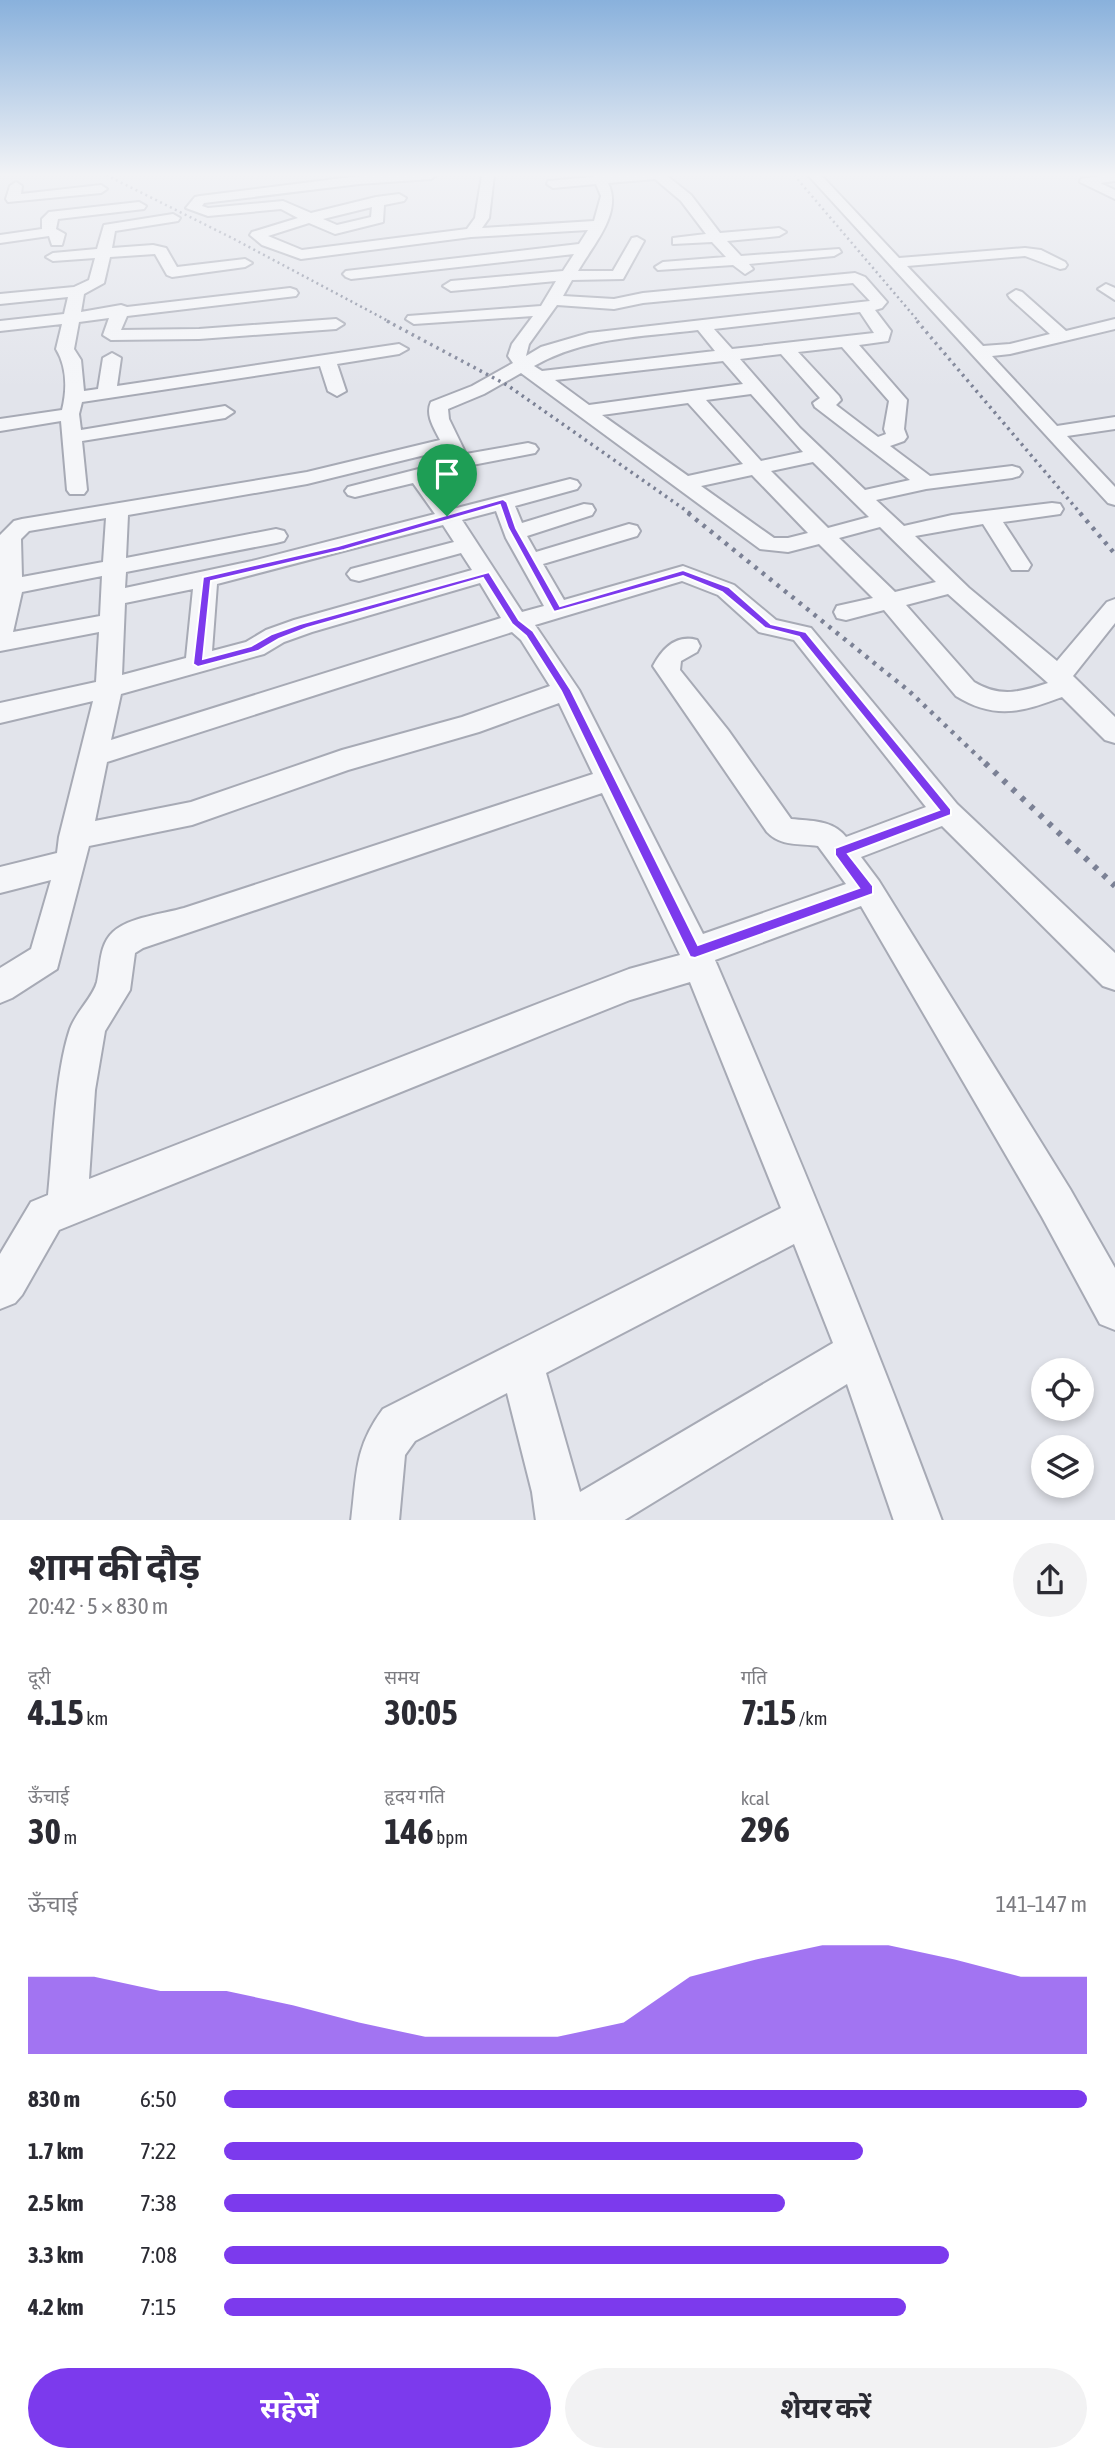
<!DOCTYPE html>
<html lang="hi">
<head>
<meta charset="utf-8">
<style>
  body { margin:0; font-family:"Asap Condensed","Noto Sans Devanagari",sans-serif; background:#f2f2f3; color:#2b2b33; height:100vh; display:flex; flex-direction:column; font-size:26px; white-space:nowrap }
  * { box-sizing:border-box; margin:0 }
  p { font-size:23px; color:#7c7c81 }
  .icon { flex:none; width:38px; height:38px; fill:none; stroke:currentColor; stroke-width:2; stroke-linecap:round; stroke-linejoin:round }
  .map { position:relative; height:1520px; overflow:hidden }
  .drawer { display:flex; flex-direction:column; background:#fff; flex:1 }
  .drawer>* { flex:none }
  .fabs { position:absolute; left:1031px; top:1358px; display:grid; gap:14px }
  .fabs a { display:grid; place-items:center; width:63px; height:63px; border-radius:50%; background:#fff; box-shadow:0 4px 10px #0003; font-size:35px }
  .pin { position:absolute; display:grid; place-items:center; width:60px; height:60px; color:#fff; margin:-72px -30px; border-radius:50% 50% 50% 0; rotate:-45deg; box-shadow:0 0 7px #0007 }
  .pin .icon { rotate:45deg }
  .round { display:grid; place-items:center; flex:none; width:74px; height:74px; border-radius:37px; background:#f2f2f3 }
  .headline { display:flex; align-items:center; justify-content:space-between; height:119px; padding:0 28px }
  h1 { font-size:38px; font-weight:700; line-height:52px }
  .stats { display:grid; grid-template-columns:repeat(3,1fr); gap:10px; height:119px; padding:7px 28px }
  .stats div { display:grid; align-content:center }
  .stats b { font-size:35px; font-weight:700 }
  .stats small { font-size:19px; font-weight:400 }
  .stats p { font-size:19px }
  .chart { height:196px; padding:14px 28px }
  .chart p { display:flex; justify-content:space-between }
  .chart svg { width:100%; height:126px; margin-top:7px; fill:#7c3aed; opacity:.7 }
  .cta { display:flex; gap:14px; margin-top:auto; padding:14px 28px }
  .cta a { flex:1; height:80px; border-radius:42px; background:#7c3aed; color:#fff; font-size:28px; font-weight:700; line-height:80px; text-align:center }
  .cta a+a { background:#f2f2f3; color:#2b2b33 }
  ul { padding:0 28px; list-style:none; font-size:23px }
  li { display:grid; grid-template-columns:112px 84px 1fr; align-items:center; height:52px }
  li i { height:18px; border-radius:9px; background:#7c3aed }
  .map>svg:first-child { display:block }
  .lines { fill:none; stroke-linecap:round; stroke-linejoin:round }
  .minor-casing { stroke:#a7aab5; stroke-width:4 }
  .minor { fill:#f5f6f9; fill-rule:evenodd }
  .rail-far3 { stroke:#7b8195; stroke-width:2.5; stroke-dasharray:2 3.5; stroke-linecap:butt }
  .rail-far2 { stroke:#7b8195; stroke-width:3.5; stroke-dasharray:2.5 4.5; stroke-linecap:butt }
  .rail-far1 { stroke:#7b8195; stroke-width:4.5; stroke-dasharray:3.5 6; stroke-linecap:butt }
  .rail { stroke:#7b8195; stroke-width:6; stroke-dasharray:4.5 8; stroke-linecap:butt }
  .route { fill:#7c3aed; stroke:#fff; stroke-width:2; fill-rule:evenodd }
</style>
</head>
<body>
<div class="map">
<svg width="1115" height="1521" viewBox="0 0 1115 1521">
  <rect width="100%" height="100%" fill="#e2e4eb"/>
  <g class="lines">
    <defs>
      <g id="minor">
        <path d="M437,175L431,179L359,184L204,203L202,206L208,208L283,201L311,213L376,197L399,194L406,198L404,201L384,205L383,222L335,234L309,223L268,236L302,250L467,229L475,218L482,175H494L489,218L482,228L594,221L601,196L596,184L553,188L547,184L548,181L593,177L592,175H666L691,195L720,233L779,228L786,232L779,236L727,241L741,256L839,249L841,252L834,256L749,264L753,269L745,274L733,265L658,270L655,267L663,262L726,257L712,242L673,244V238L706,234L681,201L655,179L608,183C623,213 593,245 578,271H613L632,238L637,237L644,241L623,279L572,280L563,296L614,299L643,293L855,273L865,277L887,302L882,308L875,310L891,331L888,341L859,345L907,400L904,429L907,437L904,441L890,446L930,476L1012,466L1019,468L1022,472L1019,476L1012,478L926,489L876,500L904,526L952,515L1052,503L1060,504L1063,509L1060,514L1003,522L1031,565L1028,570H1012L983,524L915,536L969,588L1057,661L1107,602L1115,599V623L1073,676L1115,717V743L1105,740L1062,697C1022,712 995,720 956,696L884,610L846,620L837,618L834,612L837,606L873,598L819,544L788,552L760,549L521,373L484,394L448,409L449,419L466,454L528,443L535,445L538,449L535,453L467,466L464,469L436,478L433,483L453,509L570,479L577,481L580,485L577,489L515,506L522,523L584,504L592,505L595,510L592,515L527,536L536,552L629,524L637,526L640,531L637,536L543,564L564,600L683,566L734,585L776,620L811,628L957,804L1115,953V990L1103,986L942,826L861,857L879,881L1070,1189L1115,1268V1330L1100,1324L1042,1217L861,906L715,960C795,1146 871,1330 942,1521H894L847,1384L623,1521H536L532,1492L507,1393L415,1441L405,1455L399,1521H351C357,1474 354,1448 383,1409L781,1208L690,982L630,1000L557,1029L59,1230L22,1295L15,1303L0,1309V1254L31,1202L48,1195C53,1146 55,1074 70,1029C76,1012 93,997 97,982C101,965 99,945 113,932C129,917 163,914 184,908L593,774L559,703L479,732L348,770L192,825L89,846L57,969L12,998L0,1003V968L31,949L51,880L0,893V867L57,853L59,837L93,701L0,723V703L96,682L99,632L0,651V535L14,521L22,519L307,472L440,440C434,428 425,415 431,402L472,386L513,363L508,356L512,344L533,316L414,324L406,319L408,316L541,306L556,281L451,291L443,286L451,281L563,271L574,254L351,279L346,277L343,274L346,271L579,244L588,230L471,237L301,259L262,245L250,235L252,232L298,218L281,209L208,216L186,208L195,197L200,196L359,176ZM372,207L371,217L337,225L323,219ZM853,283L870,301L589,333L541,347L526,356L529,344L557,305L614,309L643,303ZM860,312L874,333L732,349L714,329ZM698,330L715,351L542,371L534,366C584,337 642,337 698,330ZM842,347L889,401L884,429L886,434L878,437L836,405L841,400L839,396L798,352ZM781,354L820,398L813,403L815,407L910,480L865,490L800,428L740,359ZM723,361L743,384L589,405L555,380ZM751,394L803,452L761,461L706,400ZM688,403L743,464L688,476L602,415ZM445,450L450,461L348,487L345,491L348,495L355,497L413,483L435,514L252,561L125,588L126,572L276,543L284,541L287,536L284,531L276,529L126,558L128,515L307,484ZM813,462L869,517L828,528L771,471ZM752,475L808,533L788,538H774L701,486ZM496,511L506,538L544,606L522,612L462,520ZM106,518L103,562L22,577L21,539L29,531ZM443,525L454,542L351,569L347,574L351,579L359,581L461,553L472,570L294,620L266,630L246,642L212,651L217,584ZM880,527L936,582L895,592L839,538ZM102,576L100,616L13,632L22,592ZM682,581L718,595L759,632L794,640L926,807L846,837C833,820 811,821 791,819L728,730L680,670L681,661L697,652L700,646L697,640C676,634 662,649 653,666L767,832C781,847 800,843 818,846L846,884L703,934L579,690L535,625ZM480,583L501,618L111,740L121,694L264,654L284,642L312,632ZM193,589L186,658L122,675L125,603ZM948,594L1048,683C1021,692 1000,698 974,682L906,605ZM512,632L521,640L550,686L462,717L342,750L191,802L95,821L107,762ZM602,793L680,955L629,969L545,1001L89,1179L95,1090L105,1031L130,990L135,953L143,948ZM794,1244L833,1343L580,1492L546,1373Z"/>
        <path d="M808,175H821L899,258L1025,248L1041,250L1065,262L1067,265L1065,268L1060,269L1025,256L907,266L983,346L1010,344L1050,334L1010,298L1008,295L1016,290L1022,292L1066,331L1115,319V329L1010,354L992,356L1057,426L1115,417V429L1067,436L1115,487V505L1108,503Z"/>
        <path d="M1105,175H1115V181L1100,183L1115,190V199L1080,182L1081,179Z"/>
        <path d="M16,182L22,186L21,194L101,185L107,189L101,193L8,202L6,199L10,186Z"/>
        <path d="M139,202L146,206L144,209L58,219L56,229L65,234L62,245H52L49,236L0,243V235L42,229V219L49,212Z"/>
        <path d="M173,214L180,218L178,221L115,231L112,248L153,245L166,248L177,267L245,259L252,263L245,267L172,277L167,275L155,254L110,257L104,283L84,294L81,312L121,305L127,307L290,288L296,290L298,293L296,296L127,316L121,330L199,329L336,319L344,324L336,329L199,339L111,340L103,335L109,318L79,322L74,349L81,360L84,391L98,389L103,358L112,353L121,358L117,386L399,344L408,349L399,354L337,364L346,391L337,396L328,391L320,366L82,402L79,414L81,430L225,406L234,412L225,418L82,441L87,490L84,494H70L67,490L61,421L0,431V419L62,410C67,390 67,367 56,349L62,324L0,331V321L64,314L68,297L0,304V294L74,287L89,280L95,258L53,261L46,257L53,253L97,249L104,225Z"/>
        <path d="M1106,284L1115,288V300L1098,289Z"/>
      </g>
    </defs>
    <use href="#minor" class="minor-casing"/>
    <use href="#minor" class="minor"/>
    <g class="rail-far3">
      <path d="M106,175L234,239L390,322"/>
      <path d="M794,175L919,322"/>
    </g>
    <g class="rail-far2">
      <path d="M387,321L507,385L691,514"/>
      <path d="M917,321L1081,514"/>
    </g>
    <g class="rail-far1">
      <path d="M688,513L909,691L987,765"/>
      <path d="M1080,513L1115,554"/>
    </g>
    <path class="rail" d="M985,763L1115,886"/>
  </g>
  <linearGradient id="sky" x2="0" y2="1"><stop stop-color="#89b1dc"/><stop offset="0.45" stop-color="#f2f3f6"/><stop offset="1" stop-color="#f2f3f6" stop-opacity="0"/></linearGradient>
  <rect width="1115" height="388" fill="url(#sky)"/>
  <path class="route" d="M503,499L507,502L516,528L560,606L683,570L729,587L771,624L806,632L951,809V815L848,854L873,886V894L695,958L690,957L561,691L526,636L512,624L483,578L307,628L279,639L258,651L198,667L193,664L203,577L338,546ZM500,505L508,528L554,612L683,576L722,592L765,628L799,637L939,810L835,848V855L859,888L698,945L571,690L533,631L519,620L489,572L300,624L272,634L251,646L203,659L211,581L344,550Z"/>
</svg>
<div class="fabs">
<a><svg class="icon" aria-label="locate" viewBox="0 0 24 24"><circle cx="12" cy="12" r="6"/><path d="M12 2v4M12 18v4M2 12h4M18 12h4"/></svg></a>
<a><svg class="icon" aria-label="layers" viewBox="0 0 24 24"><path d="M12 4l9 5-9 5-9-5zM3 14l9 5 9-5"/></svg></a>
</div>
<div class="pin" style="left:447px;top:516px;background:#1e9e55"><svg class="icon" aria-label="arrive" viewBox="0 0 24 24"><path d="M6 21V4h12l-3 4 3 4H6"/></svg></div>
</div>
<section class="drawer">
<div class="headline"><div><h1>शाम की दौड़</h1><p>20:42 · 5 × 830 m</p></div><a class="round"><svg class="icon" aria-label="share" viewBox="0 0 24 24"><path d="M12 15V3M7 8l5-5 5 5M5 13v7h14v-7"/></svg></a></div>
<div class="stats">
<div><p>दूरी</p><b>4.15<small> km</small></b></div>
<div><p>समय</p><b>30:05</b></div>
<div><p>गति</p><b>7:15<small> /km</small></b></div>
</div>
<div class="stats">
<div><p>ऊँचाई</p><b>30<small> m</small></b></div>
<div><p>हृदय गति</p><b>146<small> bpm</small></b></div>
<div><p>kcal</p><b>296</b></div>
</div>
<div class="chart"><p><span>ऊँचाई</span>141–147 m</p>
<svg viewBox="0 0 160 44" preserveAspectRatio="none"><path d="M0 44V17L10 17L20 22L30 22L40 27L50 33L60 38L70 38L80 38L90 33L100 17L110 11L120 6L130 6L140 11L150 17L160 17V44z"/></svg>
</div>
<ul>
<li><b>830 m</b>6:50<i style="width:100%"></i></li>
<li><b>1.7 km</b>7:22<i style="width:74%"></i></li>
<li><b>2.5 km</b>7:38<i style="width:65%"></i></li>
<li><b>3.3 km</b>7:08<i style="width:84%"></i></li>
<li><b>4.2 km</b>7:15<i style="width:79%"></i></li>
</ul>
<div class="cta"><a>सहेजें</a><a>शेयर करें</a></div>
</section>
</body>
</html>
